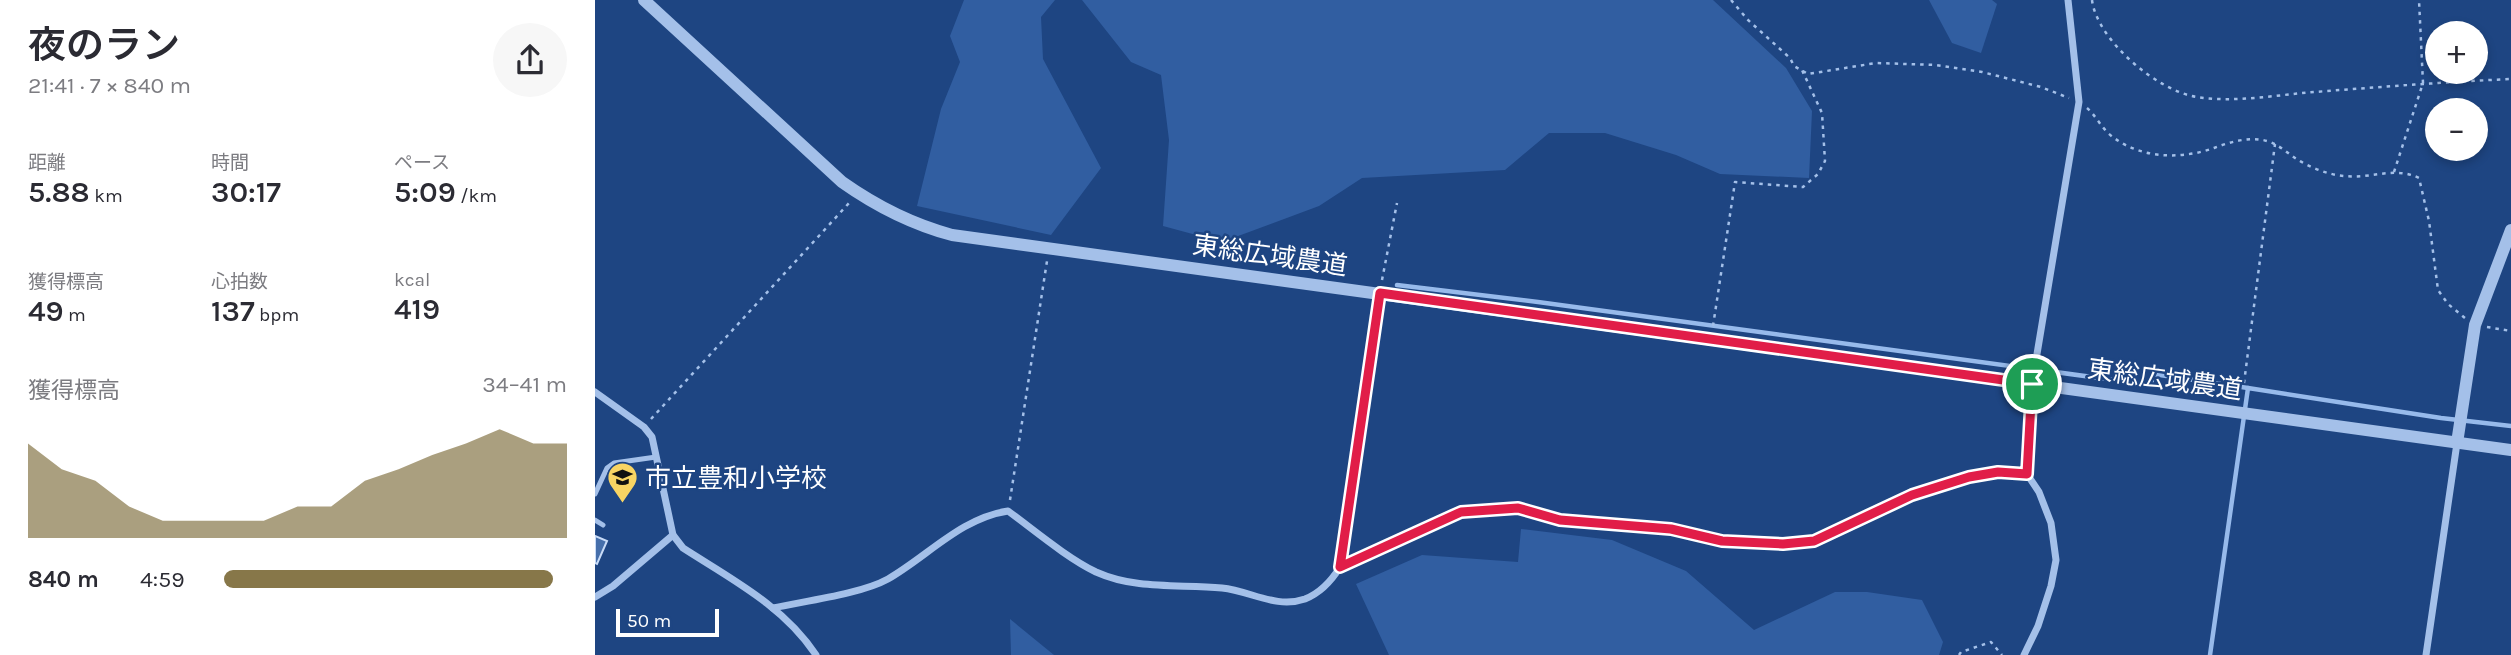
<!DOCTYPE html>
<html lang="ja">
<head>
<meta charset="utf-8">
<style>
  body { margin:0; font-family:Karla,"Noto Sans JP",sans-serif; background:#f7f7f7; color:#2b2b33; height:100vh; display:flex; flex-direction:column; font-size:26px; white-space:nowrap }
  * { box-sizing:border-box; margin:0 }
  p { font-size:23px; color:#7c7c81 }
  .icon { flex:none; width:38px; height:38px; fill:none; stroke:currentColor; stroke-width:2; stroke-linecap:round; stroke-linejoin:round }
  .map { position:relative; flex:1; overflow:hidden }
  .drawer { display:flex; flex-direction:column; background:#fff; width:595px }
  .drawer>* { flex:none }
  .controls { position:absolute; left:1830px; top:21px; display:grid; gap:14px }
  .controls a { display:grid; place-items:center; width:63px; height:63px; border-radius:50%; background:#fff; box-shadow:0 4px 10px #0003; font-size:35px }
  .scale { position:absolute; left:21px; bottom:18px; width:103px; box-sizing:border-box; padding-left:7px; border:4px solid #fff; border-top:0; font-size:19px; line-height:24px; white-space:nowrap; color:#fff; -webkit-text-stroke:5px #1e4582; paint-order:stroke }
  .pin { position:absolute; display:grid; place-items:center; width:60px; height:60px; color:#fff; margin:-30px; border:4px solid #fff; border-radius:50%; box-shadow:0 2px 7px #0007 }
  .round { display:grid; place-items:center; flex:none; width:74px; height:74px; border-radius:37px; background:#f7f7f7 }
  .overview { display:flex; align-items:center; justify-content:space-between; height:119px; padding:0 28px }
  h1 { font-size:38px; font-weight:600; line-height:52px }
  .figures { display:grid; grid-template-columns:repeat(3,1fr); gap:10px; height:119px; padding:7px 28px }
  .figures div { display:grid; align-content:center }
  .figures b { font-size:30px; font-weight:600 }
  .figures small { font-size:19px; font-weight:400 }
  .figures p { font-size:19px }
  .chart { height:196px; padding:14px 28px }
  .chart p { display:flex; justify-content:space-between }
  .chart svg { width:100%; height:126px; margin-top:7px; fill:#877749; opacity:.7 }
  ul { padding:0 28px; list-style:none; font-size:23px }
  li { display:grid; grid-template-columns:112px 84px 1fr; align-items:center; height:52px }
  li i { height:18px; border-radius:9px; background:#877749 }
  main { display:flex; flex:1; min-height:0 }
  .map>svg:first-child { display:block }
  .green { fill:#315ea1 }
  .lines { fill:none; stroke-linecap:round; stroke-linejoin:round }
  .stream { stroke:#97baeb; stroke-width:4.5 }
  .building { fill:#466fab; stroke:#c8dbf7; stroke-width:2 }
  .path { stroke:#a4c0e9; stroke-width:2.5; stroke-dasharray:3.5 5; stroke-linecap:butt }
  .service { stroke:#a4c0e9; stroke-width:5 }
  .minor { stroke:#a4c0e9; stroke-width:7 }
  .tertiary { stroke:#a4c0e9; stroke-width:12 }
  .route-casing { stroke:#fff; stroke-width:14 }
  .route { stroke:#e11d48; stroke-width:9 }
  .labels { text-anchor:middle; stroke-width:5; stroke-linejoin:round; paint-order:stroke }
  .street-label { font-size:26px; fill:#fff; stroke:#1e4582 }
  .poi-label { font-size:26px; fill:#fff; stroke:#1e4582; text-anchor:start }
</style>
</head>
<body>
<main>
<section class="drawer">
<div class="overview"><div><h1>夜のラン</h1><p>21:41 · 7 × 840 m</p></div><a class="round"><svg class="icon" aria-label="share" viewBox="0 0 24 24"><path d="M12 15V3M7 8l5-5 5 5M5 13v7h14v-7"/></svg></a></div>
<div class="figures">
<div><p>距離</p><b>5.88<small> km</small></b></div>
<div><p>時間</p><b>30:17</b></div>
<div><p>ペース</p><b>5:09<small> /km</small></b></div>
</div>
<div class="figures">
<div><p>獲得標高</p><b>49<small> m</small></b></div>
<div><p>心拍数</p><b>137<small> bpm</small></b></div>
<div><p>kcal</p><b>419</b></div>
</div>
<div class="chart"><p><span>獲得標高</span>34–41 m</p>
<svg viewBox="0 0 160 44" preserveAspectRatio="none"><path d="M0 44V11L10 20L20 24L30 33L40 38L50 38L60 38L70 38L80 33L90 33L100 24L110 20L120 15L130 11L140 6L150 11L160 11V44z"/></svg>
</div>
<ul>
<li><b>840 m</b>4:59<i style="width:96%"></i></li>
</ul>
</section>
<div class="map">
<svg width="1916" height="655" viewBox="0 0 1916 655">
  <rect width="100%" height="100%" fill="#1e4582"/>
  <g class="green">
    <path d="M369,0H460L446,17L448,59L506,168L456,235L322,206L346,109L365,62L355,36Z"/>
    <path d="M487,0H1118L1191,68L1217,111L1214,178L1125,174L1081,155L1010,133H954L910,170L767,178L724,206L627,242L568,226L574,140L566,75L536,62Z"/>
    <path d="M1334,0H1397L1402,4L1386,53L1357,43Z"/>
    <path d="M926,529L1017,540L1091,571L1159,630L1240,592H1272L1327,600L1348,642L1344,655H794L761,584L827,555L923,562Z"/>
    <path d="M415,619L459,655H416Z"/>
  </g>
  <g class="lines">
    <g class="stream">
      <path d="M802,285L943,302L1556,385L1558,374L1653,388"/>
      <path d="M1615,655L1653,388L1846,418L1916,426"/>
    </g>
  </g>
  <path class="building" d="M0,536L12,541L2,564L0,563Z"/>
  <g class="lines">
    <g class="path">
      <path d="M1136,0L1153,20L1195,58L1199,66L1213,74L1281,63L1341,65L1387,72L1446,87L1474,98"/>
      <path d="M1497,0C1502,40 1562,91 1602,97C1640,103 1681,95 1719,92C1785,87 1850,82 1916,79"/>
      <path d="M1492,108C1500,115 1505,125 1513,133C1542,159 1585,160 1619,148C1635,142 1655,136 1672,141C1683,144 1691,152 1700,158C1714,167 1733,175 1750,176C1776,179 1800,166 1824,178L1834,221L1843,290L1853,304L1870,318"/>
      <path d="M1799,172L1828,83L1824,0"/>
      <path d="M787,280L802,203"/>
      <path d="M1118,326L1140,182L1208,187L1223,174L1230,161L1227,113L1207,70"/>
      <path d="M1892,327L1916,331"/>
      <path d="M1649,383L1680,144"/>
      <path d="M56,419L255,202"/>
      <path d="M415,500L452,261"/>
      <path d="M747,554L783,307"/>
      <path d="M1364,655L1366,652L1396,642L1407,655"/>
    </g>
    <g class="service">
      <path d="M0,494L12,468L19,463L61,457"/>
      <path d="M0,520L8,525"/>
    </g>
    <g class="minor">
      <path d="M0,392L49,427L57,437L78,535L88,548C136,579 189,606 221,655"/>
      <path d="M0,597L18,586L78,535"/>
      <path d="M178,608C210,601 266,594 293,579C333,556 366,518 413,511C439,530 472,558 501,572C541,590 584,584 627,588C656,591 681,609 710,599C725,593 737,580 745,567L866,512L923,508L965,520L1076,529L1127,541L1188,544L1219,541L1317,495L1374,477L1403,472L1432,474"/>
      <path d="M1429,655L1443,626L1456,586L1461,560L1456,523L1444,492L1432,474L1437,384L1484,102L1473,0"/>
      <path d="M1831,655L1862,443"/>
    </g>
    <g class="tertiary">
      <path d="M49,0L247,182C281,206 316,224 357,235L1916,450"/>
      <path d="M1862,443L1880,325L1916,230"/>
    </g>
  </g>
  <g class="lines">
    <defs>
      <path id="route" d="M785,293L1437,384L1432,474L1403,472L1374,477L1317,495L1219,541L1188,544L1127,541L1076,529L965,520L923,508L866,512L745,567Z"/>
    </defs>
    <use href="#route" class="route-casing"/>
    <use href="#route" class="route"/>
  </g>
  <defs>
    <symbol id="school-pin" viewBox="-11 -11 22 30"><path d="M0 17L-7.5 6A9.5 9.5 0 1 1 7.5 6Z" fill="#f8d463" stroke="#1e4582"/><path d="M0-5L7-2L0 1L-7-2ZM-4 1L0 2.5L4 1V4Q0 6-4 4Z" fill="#111"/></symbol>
  </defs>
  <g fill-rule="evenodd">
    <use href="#school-pin" x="10" y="460" width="35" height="47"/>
  </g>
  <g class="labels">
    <g class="street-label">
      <text transform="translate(675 255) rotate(8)" y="9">東総広域農道</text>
      <text transform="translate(1570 379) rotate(8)" y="9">東総広域農道</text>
    </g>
    <g class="poi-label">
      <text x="50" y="487">市立豊和小学校</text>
    </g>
  </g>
</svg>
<div class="controls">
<a>+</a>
<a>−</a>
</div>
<div class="scale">50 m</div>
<div class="pin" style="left:1437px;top:384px;background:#1e9e55"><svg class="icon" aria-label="arrive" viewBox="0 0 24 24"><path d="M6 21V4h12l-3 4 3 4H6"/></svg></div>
</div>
</main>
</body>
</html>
